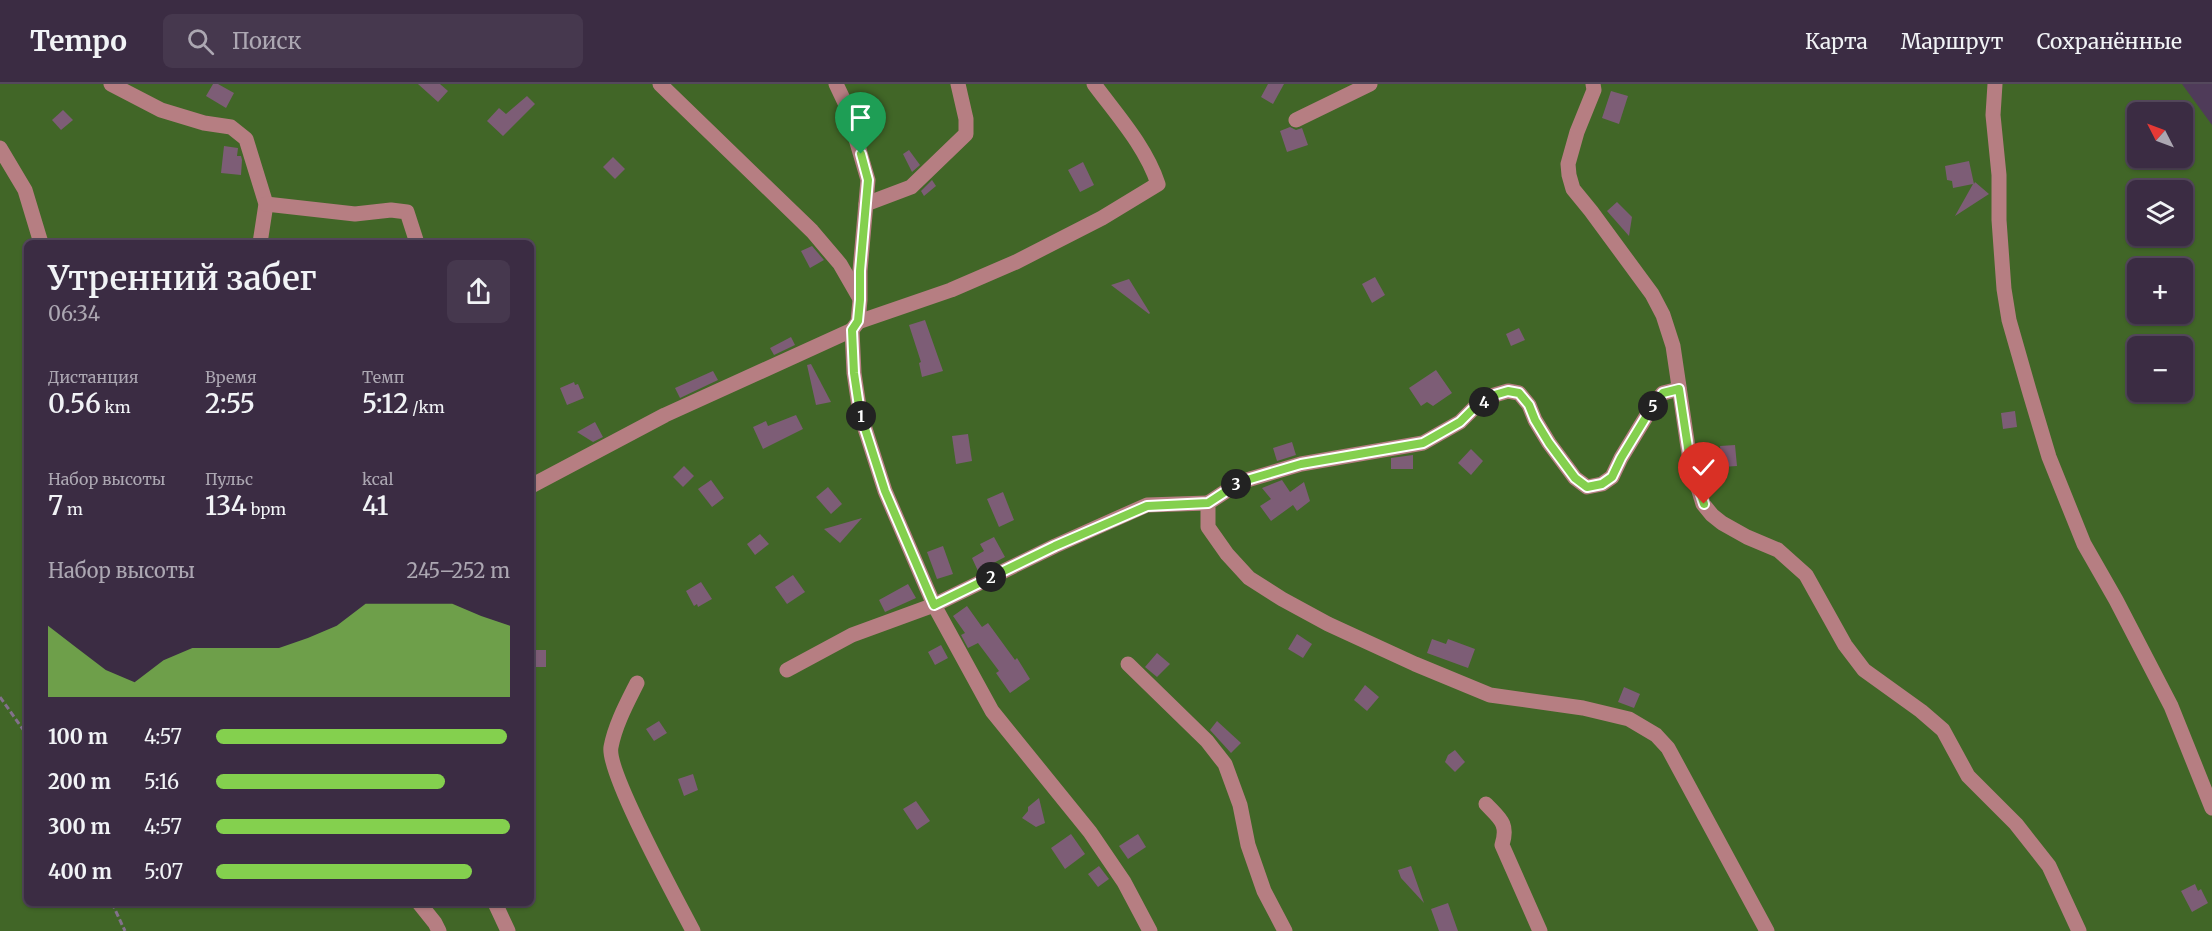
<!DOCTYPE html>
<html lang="ru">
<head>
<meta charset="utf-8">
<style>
  body { margin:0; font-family:Merriweather,serif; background:#46384e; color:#f1f3f6; height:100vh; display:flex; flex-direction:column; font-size:22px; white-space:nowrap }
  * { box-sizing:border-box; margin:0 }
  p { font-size:20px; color:#aca7b2 }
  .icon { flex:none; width:33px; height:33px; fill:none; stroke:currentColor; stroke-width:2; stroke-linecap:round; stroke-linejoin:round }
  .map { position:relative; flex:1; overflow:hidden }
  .drawer { position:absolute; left:24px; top:156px; width:510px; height:666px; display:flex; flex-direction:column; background:#3b2c43; border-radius:9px; box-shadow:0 2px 4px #0004,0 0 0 2px #54485c }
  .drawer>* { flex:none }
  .needle { width:39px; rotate:312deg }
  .buttons { position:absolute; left:2127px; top:18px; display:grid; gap:12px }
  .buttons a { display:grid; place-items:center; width:66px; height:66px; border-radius:9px; background:#3b2c43; box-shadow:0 2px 4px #0004,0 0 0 2px #54485c; font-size:30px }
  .pin { position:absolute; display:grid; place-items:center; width:51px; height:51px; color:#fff; margin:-62px -26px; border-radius:50% 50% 50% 0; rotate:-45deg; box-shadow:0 0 6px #0007 }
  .pin .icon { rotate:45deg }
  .km { position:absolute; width:30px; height:30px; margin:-15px; border-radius:50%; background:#222; color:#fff; font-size:16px; line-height:30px; text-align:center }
  .round { display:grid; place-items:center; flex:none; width:63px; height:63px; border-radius:9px; background:#46384e }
  .summary { display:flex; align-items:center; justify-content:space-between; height:102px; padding:0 24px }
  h1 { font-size:33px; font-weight:600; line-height:45px }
  .stats { display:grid; grid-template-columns:repeat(3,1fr); gap:9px; height:102px; padding:6px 24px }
  .stats div { display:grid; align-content:center }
  .stats b { font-size:26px; font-weight:600 }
  .stats small { font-size:16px; font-weight:400 }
  .stats p { font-size:16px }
  .chart { height:168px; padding:12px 24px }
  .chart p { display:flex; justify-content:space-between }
  .chart svg { width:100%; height:108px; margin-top:6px; fill:#84d04e; opacity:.7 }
  ul { padding:0 24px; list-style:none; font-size:20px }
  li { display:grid; grid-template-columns:96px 72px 1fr; align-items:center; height:45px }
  li i { height:15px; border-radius:8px; background:#84d04e }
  header { display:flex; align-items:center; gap:36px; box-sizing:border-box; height:84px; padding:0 30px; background:#3b2c43; border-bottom:2px solid #54485c }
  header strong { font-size:28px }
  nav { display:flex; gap:33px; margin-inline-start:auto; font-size:21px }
  .search { width:420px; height:54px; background:#46384e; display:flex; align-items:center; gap:15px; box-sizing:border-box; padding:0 21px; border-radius:9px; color:#aca7b2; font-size:22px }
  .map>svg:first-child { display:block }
  .green { fill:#416627; fill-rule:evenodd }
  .building { fill:#7d5d76 }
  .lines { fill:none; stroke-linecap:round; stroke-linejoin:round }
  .path { stroke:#83718b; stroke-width:3; stroke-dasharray:6 3; stroke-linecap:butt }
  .minor { stroke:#b67e82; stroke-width:15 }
  .route-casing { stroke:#fff; stroke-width:12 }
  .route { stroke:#84d04e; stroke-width:8 }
</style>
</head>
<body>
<header>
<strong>Tempo</strong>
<div class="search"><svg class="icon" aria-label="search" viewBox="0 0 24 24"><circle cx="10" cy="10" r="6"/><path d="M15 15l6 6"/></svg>Поиск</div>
<nav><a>Карта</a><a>Маршрут</a><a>Сохранённые</a></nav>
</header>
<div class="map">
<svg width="2212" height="847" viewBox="0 0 2212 847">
  <rect width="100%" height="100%" fill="#4f3b59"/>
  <path class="green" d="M0,0H2182L2212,41V847H0ZM2138,28H2182V74H2138ZM2138,106H2182V152H2138ZM27,159H531V819H27ZM2138,184H2182V230H2138ZM2138,262H2182V308H2138Z"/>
  <g class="building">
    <path d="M213,0H218L234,9L226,24L206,12Z"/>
    <path d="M418,0H440L448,7L438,18Z"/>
    <path d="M1268,0H1284L1273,20L1261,13Z"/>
    <path d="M1611,7L1628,12L1619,40L1602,34Z"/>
    <path d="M527,12L535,20L503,52L487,37L499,24L506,30Z"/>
    <path d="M63,26L73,36L61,46L52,36Z"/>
    <path d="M1290,43L1296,46L1302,44L1308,61L1287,68L1280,47Z"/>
    <path d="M224,62L238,64L237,72H241L242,76L241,91L221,89Z"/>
    <path d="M909,66L920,81L912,88L903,70Z"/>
    <path d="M613,73L625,85L615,95L603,83Z"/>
    <path d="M1969,77L1974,100L1975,98L1989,110L1955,132L1973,100L1953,104L1952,97L1947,96L1945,82Z"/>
    <path d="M1083,78L1094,101L1080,108L1068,86Z"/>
    <path d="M932,96L936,102L924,112L921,107Z"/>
    <path d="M1617,118L1632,133L1629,152L1607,127Z"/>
    <path d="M812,162L824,176L810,184L801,167Z"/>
    <path d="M1375,193L1385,211L1372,219L1362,200Z"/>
    <path d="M1129,195L1150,229L1149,230L1111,201Z"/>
    <path d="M925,236L943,287L922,293L919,279L921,278L909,241Z"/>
    <path d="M1519,244L1525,256L1511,262L1506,250Z"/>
    <path d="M791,253L795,261L774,271L770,264Z"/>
    <path d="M811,280L831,318L816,321L807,281Z"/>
    <path d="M1436,286L1452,309L1433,322L1427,318L1421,322L1409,304Z"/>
    <path d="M713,287L718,296L680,314L675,304Z"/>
    <path d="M574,298L575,301L578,300L584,314L567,321L560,304Z"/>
    <path d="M2015,327L2017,343L2003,345L2001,329Z"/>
    <path d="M796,331L803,345L763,365L753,343L766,337L768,342Z"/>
    <path d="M595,338L603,353L593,358L577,348Z"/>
    <path d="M968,350L972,377L956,380L952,352Z"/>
    <path d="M1292,358L1296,371L1277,377L1273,364Z"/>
    <path d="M1735,361L1737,382L1722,383L1720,362Z"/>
    <path d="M1471,365L1483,377L1471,391L1458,379Z"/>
    <path d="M1413,371V385H1391V374Z"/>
    <path d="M684,382L694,392L683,403L673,393Z"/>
    <path d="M711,396L724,414L712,423L698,405Z"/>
    <path d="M1282,396L1290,408L1304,398L1310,417L1297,427L1293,421L1271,437L1260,422L1271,415L1262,404Z"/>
    <path d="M828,403L842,420L831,430L816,413Z"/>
    <path d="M1003,408L1014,436L999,443L987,415Z"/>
    <path d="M862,434L840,459L824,445Z"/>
    <path d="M760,450L769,460L755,471L747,460Z"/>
    <path d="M994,453L1005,473L978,487L972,474L984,467L980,460Z"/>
    <path d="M943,462L953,490L937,495L927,468Z"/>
    <path d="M793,491L805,508L787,520L775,503Z"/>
    <path d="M701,498L712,515L698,523L697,520L694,522L686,507Z"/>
    <path d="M908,500L916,514L885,528L879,516Z"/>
    <path d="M967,522L982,543L988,539L1015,576L1017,574L1030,595L1010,609L996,589L999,587L978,559L968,564L961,551L965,549L953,532Z"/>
    <path d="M1297,550L1312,560L1303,574L1288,565Z"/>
    <path d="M1432,555L1446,560L1448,555L1475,565L1468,584L1427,569Z"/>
    <path d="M941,561L948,574L935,581L928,568Z"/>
    <rect x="531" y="566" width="15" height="17"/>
    <path d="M1157,569L1170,580L1157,593L1145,583Z"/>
    <path d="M1365,601L1379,613L1367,627L1354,616Z"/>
    <path d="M1624,603L1640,610L1634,624L1618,618Z"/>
    <path d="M659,637L667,649L654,657L646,645Z"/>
    <path d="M1217,637L1241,659L1231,669L1210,646Z"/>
    <path d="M1455,666L1465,678L1455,688L1445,678L1448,671Z"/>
    <path d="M693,690L698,706L684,712L678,695Z"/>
    <path d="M1039,714L1045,739L1036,743L1022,734L1028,727V723Z"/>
    <path d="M916,717L930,737L917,746L903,725Z"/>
    <path d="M1071,750L1085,770L1065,785L1051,764Z"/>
    <path d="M1138,750L1146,763L1128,775L1119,762Z"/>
    <path d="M1099,782L1109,795L1098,803L1088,790Z"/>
    <path d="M1411,782L1424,819L1401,794L1398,786Z"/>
    <path d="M2195,800L2198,807L2201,805L2208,819L2192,828L2181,807Z"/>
    <path d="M1448,819L1458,847H1439L1431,825Z"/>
  </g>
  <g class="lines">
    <g class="path">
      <path d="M0,613L27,651"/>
      <path d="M112,819L125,847"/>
    </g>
    <g class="minor">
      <path d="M111,0L161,26L204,39L231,43L246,55L266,120L260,159"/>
      <path d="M660,0L812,147L840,180L859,213"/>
      <path d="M836,0L846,21L868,96L860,187V216L858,238L852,246L854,289L860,329L885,407L934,521L992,627L1090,748L1124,798L1150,847"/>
      <path d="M1593,0L1594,6L1577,48L1568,80L1569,91L1573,105L1591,127L1652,210L1663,231L1673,262L1690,377L1703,420L1712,431L1722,439L1747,453L1778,466L1806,491L1845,561L1864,586L1921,627L1943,646L1968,692L2016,740L2049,782L2079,847"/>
      <path d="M1995,0L1993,31L1999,91V136L2004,205L2009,236L2029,306L2049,373L2084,460L2116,516L2171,622L2212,724"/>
      <path d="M1296,36L1370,0"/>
      <path d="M0,64L25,106L41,159"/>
      <path d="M266,120L355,130L391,126L407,128L417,159"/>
      <path d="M866,120L911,103L966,50V35L958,0"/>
      <path d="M858,238L951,206L1016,178L1102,134L1158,100C1146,63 1117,31 1094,0"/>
      <path d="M1679,305L1663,309L1652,323L1621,374L1612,393L1602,400L1587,403L1575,394L1549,359L1535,336L1529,321L1519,309L1508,307L1491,312L1474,324L1460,338L1423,359L1301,380L1240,398L1208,419V443L1227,470L1249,494L1282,515L1328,540L1415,580L1490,611L1583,624L1629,635L1656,651L1668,664L1767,847"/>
      <path d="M531,402L665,331L852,246"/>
      <path d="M1128,580L1207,657L1225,680L1240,721L1248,761L1264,807L1285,847"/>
      <path d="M787,586L852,551L934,521L1055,462L1147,421L1208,419"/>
      <path d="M637,599C627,619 615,641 611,663C606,687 678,818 693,847"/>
      <path d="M1486,720C1499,734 1509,739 1502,761L1540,847"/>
      <path d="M419,819L435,839L439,847"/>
      <path d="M495,819L508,847"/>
    </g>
  </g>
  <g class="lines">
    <defs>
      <path id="route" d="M861,70L868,96L860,187V216L858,237L852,246L854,289L860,329L885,407L934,521L1055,462L1147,422L1208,419L1240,398L1301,380L1423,359L1460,338L1474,324L1491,312L1508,307L1519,309L1529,321L1535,336L1549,359L1575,394L1587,403L1602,400L1612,393L1621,374L1652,323L1663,309L1679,305L1690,377L1704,420"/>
    </defs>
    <use href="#route" class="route-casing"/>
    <use href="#route" class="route"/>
  </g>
</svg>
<div class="buttons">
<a><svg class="needle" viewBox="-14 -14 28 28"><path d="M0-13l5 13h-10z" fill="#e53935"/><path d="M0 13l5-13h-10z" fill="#aca7b2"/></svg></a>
<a><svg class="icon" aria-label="layers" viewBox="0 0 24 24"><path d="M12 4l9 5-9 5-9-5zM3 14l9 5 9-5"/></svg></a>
<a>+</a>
<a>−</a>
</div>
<div class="pin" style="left:861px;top:70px;background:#1e9e55"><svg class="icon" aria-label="arrive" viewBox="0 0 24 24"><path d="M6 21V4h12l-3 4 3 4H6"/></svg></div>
<div class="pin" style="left:1704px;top:420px;background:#d93025"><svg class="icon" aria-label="check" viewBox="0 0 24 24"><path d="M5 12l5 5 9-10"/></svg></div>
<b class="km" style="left:861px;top:332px">1</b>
<b class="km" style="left:991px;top:493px">2</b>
<b class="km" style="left:1236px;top:400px">3</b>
<b class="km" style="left:1484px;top:318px">4</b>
<b class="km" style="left:1653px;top:322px">5</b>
<section class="drawer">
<div class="summary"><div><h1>Утренний забег</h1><p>06:34</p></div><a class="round"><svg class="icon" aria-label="share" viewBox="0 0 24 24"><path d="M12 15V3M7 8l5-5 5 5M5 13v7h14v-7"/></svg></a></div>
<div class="stats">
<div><p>Дистанция</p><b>0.56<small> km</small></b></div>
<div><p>Время</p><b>2:55</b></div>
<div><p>Темп</p><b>5:12<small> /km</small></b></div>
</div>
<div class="stats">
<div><p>Набор высоты</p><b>7<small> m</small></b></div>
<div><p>Пульс</p><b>134<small> bpm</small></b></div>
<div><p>kcal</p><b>41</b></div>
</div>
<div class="chart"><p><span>Набор высоты</span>245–252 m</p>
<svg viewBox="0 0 160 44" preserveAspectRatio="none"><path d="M0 44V15L10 24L20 33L30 38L40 29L50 24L60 24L70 24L80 24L90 20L100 15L110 6L120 6L130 6L140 6L150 11L160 15V44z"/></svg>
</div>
<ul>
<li><b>100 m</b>4:57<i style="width:99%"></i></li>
<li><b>200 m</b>5:16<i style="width:78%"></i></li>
<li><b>300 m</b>4:57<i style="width:100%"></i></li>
<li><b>400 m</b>5:07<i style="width:87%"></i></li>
</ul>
</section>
</div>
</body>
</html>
